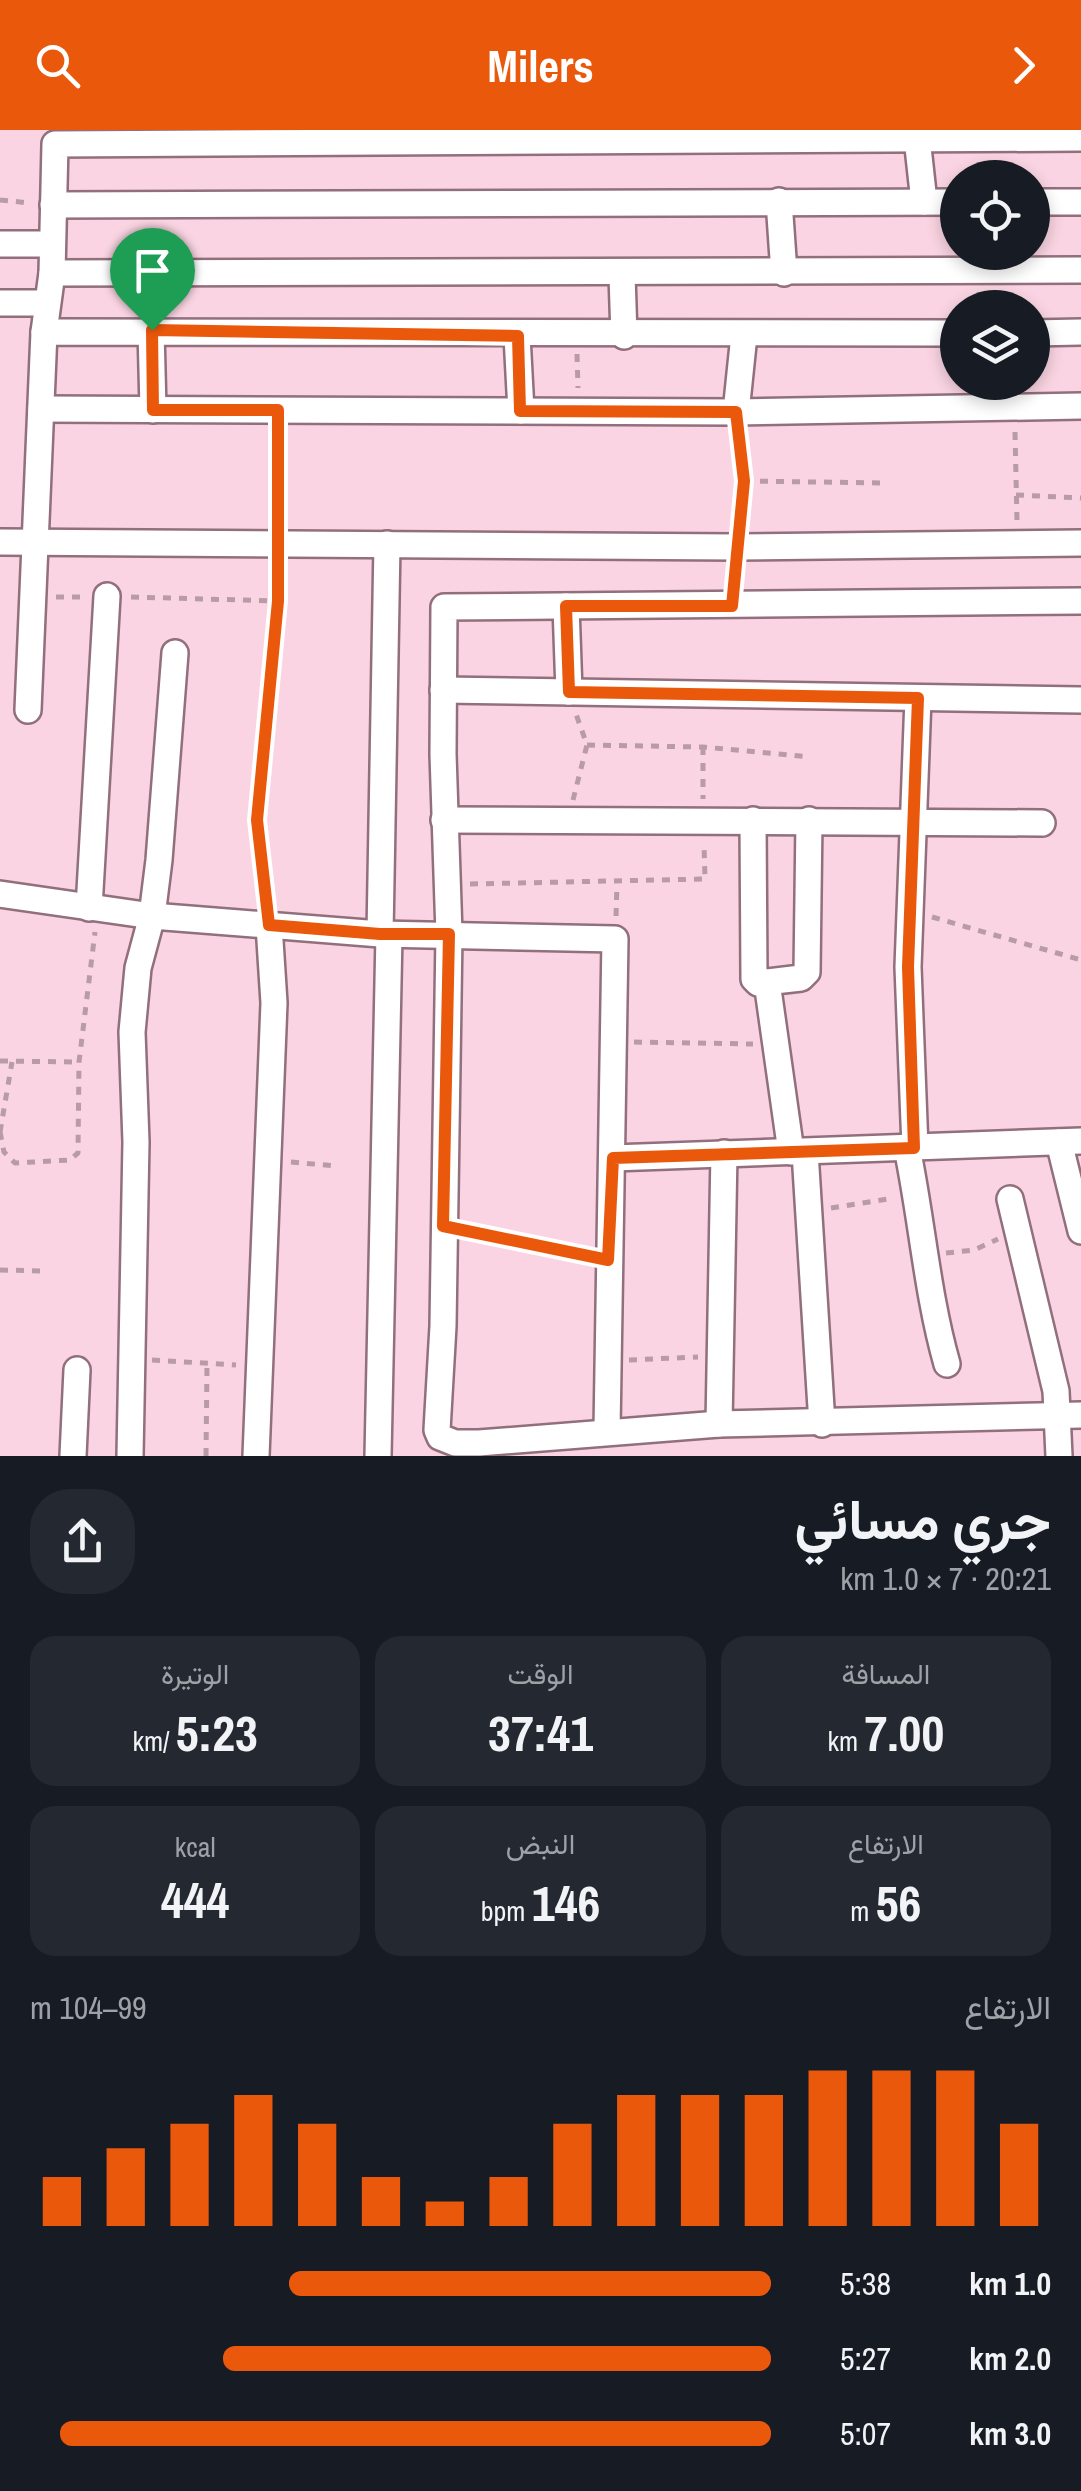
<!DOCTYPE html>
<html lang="ar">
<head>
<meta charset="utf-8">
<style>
  body { margin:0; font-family:"Archivo Narrow",Vazirmatn,sans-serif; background:#242831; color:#f1f3f6; direction:rtl; height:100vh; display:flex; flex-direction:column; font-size:38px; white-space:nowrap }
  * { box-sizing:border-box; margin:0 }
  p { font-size:32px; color:#9ea1a6 }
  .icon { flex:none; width:55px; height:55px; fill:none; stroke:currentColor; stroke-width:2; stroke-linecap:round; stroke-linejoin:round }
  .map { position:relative; height:1326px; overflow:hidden; direction:ltr }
  .side { display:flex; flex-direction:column; background:#171b24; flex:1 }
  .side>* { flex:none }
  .fabs { position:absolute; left:940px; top:30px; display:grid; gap:20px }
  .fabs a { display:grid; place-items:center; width:110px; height:110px; border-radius:50%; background:#171b24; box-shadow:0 5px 15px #0003; font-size:50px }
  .pin { position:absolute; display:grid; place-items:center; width:85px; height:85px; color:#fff; margin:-102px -42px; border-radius:50% 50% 50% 0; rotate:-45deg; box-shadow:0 0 10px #0007 }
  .pin .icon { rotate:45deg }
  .round { display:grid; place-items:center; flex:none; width:105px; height:105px; border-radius:40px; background:#242831 }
  .summary { display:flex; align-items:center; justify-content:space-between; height:170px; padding:0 30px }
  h1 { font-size:55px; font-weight:700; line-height:75px }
  .figures { display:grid; grid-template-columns:repeat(3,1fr); gap:15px; height:170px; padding:10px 30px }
  .figures div { display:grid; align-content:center; border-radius:25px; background:#242831; text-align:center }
  .figures b { font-size:50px; font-weight:700 }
  .figures small { font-size:28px; font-weight:400 }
  .figures p { font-size:28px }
  .chart { height:280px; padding:20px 30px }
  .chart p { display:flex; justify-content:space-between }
  .chart svg { width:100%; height:180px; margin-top:10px; stroke:#ea580c; stroke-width:6 }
  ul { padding:0 30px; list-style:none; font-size:32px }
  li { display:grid; grid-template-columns:160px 120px 1fr; align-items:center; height:75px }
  li i { height:25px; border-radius:12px; background:#ea580c }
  header { display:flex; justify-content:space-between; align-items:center; height:130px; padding:0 30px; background:#ea580c; color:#fff; font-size:45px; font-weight:700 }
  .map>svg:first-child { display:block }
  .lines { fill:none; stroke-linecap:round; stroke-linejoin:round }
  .minor-casing { stroke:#916f7c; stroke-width:30 }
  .path { stroke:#b99ba6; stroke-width:5; stroke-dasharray:8 8; stroke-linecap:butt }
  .minor { stroke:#fff; stroke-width:25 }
  .route-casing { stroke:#fff; stroke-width:20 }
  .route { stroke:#ea580c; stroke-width:12 }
</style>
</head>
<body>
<header><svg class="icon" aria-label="forward" viewBox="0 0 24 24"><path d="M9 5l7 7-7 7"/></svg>Milers<svg class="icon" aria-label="search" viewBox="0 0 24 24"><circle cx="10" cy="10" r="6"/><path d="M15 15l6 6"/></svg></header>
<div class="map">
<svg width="1081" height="1326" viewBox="0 0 1081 1326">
  <rect width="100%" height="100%" fill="#fad4e2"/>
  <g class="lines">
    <defs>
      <g id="minor">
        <path d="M917,8L924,72"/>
        <path d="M779,71L784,143"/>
        <path d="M1032,72H1081"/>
        <path d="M53,75L958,72"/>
        <path d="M0,114H51"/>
        <path d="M52,143L55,14L1081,8"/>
        <path d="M622,145L624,206"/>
        <path d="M0,173H47"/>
        <path d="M151,200L153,280"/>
        <path d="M44,202L52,143L1081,140"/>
        <path d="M1032,203L1081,202"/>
        <path d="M517,206L521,281"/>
        <path d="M41,279L736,282L1081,276"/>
        <path d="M736,282L744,205"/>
        <path d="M0,412L737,417L1081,413"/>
        <path d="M1081,471L444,477L443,624L449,804L443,1196L437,1300L440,1307L455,1313H479L719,1294L1081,1285"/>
        <path d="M566,476L569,562"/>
        <path d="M443,560L1081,570"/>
        <path d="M28,580L44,202L958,203"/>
        <path d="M444,690L1042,693"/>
        <path d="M753,690L754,849L758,853L801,848L807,842L809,690"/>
        <path d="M0,764L152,786L380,804L615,809L607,1300"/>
        <path d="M89,778L107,466"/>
        <path d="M380,804L387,414"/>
        <path d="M767,852L791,1022"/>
        <path d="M1059,1012L1081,1101"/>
        <path d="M907,1018C922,1090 927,1164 947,1234"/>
        <path d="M915,1018L908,837L918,568"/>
        <path d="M805,1022L822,1294"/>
        <path d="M613,1028L1081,1011"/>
        <path d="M1010,1069L1056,1261L1059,1326"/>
        <path d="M719,1294L724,1023"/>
        <path d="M73,1326L77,1240"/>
        <path d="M130,1326L136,1012L132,902L138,838L152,786L159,730L175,523"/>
        <path d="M256,1326L274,873L269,795"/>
        <path d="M378,1326L389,805"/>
      </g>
    </defs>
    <use href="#minor" class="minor-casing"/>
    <g class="path">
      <path d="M0,70L30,73"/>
      <path d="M577,224L578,258"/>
      <path d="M1015,302L1017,391"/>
      <path d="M739,305L744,351L739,393"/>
      <path d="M744,351L888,353"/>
      <path d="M1016,365L1081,368"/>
      <path d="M277,392V303"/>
      <path d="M56,467H85"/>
      <path d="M131,467L278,471"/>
      <path d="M587,615L703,617L810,627"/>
      <path d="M703,617V669"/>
      <path d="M573,670L587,615L576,584"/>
      <path d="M470,754L705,749L704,715"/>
      <path d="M266,770L257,690L277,438"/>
      <path d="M616,786L617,754"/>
      <path d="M932,787L1081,830"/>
      <path d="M634,912L753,914"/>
      <path d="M0,931L79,932"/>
      <path d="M0,1002L4,1022L15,1033L70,1030L78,1023L79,932L95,802"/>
      <path d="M0,1002L12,932"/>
      <path d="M291,1032L336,1036"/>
      <path d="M831,1078L894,1068"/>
      <path d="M466,1100L587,1125"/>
      <path d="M946,1123L974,1120L998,1109"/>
      <path d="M0,1140L45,1141"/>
      <path d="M152,1230L236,1235"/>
      <path d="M629,1230L698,1227"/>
      <path d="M206,1326L207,1235"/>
    </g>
    <use href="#minor" class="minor"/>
  </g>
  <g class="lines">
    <defs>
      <path id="route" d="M152,200L518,206L520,281L736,282L744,351L732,476H566L569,562L918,568L908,837L914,1018L613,1028L608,1130L443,1096L449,804H380L269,795L257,690L278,471V280H153Z"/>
    </defs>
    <use href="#route" class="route-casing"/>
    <use href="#route" class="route"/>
  </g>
</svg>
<div class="fabs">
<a><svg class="icon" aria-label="locate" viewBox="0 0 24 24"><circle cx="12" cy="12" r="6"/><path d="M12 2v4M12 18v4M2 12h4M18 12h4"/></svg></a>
<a><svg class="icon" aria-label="layers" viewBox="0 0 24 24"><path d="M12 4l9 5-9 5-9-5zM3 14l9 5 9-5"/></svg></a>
</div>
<div class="pin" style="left:152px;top:200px;background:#1e9e55"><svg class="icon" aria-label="arrive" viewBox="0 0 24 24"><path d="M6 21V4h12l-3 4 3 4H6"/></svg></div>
</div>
<section class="side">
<div class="summary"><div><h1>جري مسائي</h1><p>20:21 · 7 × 1.0 km</p></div><a class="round"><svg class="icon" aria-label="share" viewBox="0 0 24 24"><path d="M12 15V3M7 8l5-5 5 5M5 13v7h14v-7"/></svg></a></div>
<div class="figures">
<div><p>المسافة</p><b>7.00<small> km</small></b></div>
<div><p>الوقت</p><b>37:41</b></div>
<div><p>الوتيرة</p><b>5:23<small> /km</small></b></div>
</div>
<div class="figures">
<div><p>الارتفاع</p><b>56<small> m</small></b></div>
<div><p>النبض</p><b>146<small> bpm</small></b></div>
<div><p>kcal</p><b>444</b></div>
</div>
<div class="chart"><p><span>الارتفاع</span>99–104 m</p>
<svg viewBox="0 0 160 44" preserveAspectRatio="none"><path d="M5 44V32M15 44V25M25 44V19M35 44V12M45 44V19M55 44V32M65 44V38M75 44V32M85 44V19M95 44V12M105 44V12M115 44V12M125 44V6M135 44V6M145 44V6M155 44V19"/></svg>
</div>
<ul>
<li><b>1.0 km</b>5:38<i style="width:65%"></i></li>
<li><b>2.0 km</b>5:27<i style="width:74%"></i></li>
<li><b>3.0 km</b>5:07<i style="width:96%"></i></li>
</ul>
</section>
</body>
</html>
